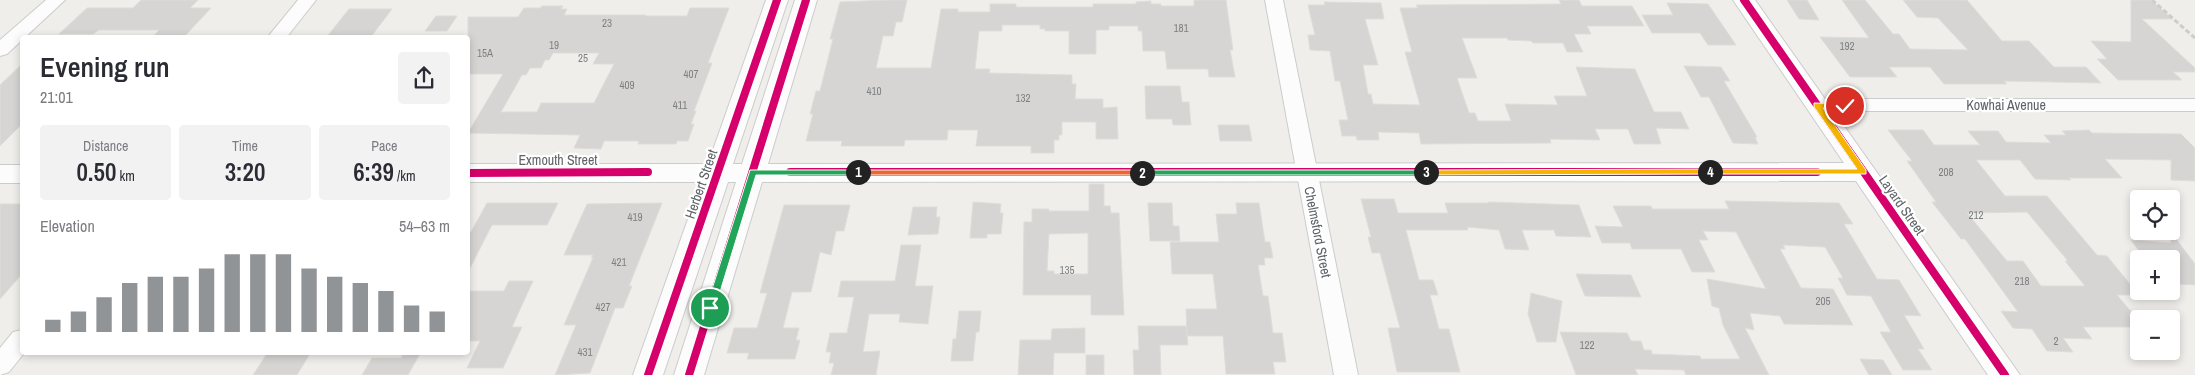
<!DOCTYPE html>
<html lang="en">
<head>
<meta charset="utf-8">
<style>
  body { margin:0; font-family:"Archivo Narrow",sans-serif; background:#f2f2f3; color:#2b2b33; height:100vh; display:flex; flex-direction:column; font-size:19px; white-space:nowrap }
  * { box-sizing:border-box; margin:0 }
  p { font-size:16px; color:#7c7c81 }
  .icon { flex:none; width:28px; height:28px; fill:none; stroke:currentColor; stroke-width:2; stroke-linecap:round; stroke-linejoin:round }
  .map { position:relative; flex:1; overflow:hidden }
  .side { position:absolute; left:20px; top:35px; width:450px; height:320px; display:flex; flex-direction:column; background:#fff; border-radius:5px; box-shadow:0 2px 8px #0003 }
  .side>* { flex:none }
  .tools { position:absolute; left:2130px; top:190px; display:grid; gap:10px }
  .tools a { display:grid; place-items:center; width:50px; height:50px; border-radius:5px; background:#fff; box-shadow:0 2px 8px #0003; font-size:25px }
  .pin { position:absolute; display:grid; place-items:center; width:42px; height:42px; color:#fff; margin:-21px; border:2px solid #fff; border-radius:50%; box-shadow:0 1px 5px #0007 }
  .km { position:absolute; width:25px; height:25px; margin:-12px; border-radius:50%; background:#222; color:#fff; font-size:14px; line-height:25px; text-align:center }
  .round { display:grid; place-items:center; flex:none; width:52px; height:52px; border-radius:5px; background:#f2f2f3 }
  .headline { display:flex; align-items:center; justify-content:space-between; height:85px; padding:0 20px }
  h1 { font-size:28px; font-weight:600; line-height:38px }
  .metrics { display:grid; grid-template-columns:repeat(3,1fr); gap:8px; height:85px; padding:5px 20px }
  .metrics div { display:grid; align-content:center; border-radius:5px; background:#f2f2f3; text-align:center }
  .metrics b { font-size:25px; font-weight:600 }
  .metrics small { font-size:14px; font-weight:400 }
  .metrics p { font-size:14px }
  .chart { height:140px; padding:10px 20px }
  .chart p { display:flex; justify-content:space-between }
  .chart svg { width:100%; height:90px; margin-top:5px; stroke:#919496; stroke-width:6 }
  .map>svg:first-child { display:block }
  .building { fill:#d6d5d3; stroke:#deddd9; fill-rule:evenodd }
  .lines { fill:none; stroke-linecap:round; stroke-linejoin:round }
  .minor-casing { stroke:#cbcccc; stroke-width:2 }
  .tertiary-casing { stroke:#cbcccc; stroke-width:2 }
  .path { stroke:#cacfcc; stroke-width:3; stroke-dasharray:5 2.5; stroke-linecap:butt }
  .minor { fill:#fdfcfc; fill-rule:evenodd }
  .tertiary { fill:#fdfcfc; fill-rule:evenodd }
  .cycleway-casing { stroke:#fff; stroke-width:11 }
  .cycleway { stroke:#d6006c; stroke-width:8 }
  .split-1 { fill:#22a559; stroke:#fff }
  .split-2 { fill:#f0652b; stroke:#fff }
  .split-3 { fill:#22a559; stroke:#fff }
  .split-4 { fill:#f5b400; stroke:#fff }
  .split-5 { fill:#f5b400; stroke:#fff }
  .labels { text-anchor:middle; stroke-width:4.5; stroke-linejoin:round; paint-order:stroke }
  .number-label { font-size:11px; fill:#7e8184 }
  .street-label { font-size:14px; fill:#5f6368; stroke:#fff }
</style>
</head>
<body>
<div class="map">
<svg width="2195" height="375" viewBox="0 0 2195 375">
  <rect width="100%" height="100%" fill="#efeeea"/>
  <g class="building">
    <path d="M141,0H198L190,8H211L183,38H152L159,30H99L93,34H59L87,8H133Z"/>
    <path d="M889,0H907L902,22H896L893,36H883L876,68H931L941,9H958V12H990V4H1016V7H1093V4H1136V2L1151,1V4H1161V6H1194V0H1226L1233,50H1230L1235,77H1209L1208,69H1167L1165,51H1143L1142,31H1138V26H1109V30H1096V54H1069V31H1045V29H1040V25H1002V31H979L975,69H990L989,73L1072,75V84H1076L1075,99H1103V108L1117,107L1118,139H1096V122H1062V135H1059V140H1054V153H1031V146H976L978,130H948L947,140H905L904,146H841L842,141H806L813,114H810L816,91H820L833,39H830L840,2Z"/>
    <path d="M1559,0H1579L1582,6H1632L1644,26H1587L1591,34H1574L1583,52H1567L1563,43H1533L1531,41L1508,40L1507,38H1462L1477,78H1457L1469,113H1475L1478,121H1511L1505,104L1558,105L1554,96H1587L1576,67L1635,69L1654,112H1681L1689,129L1656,128L1661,144H1634L1628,129H1595L1600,140L1550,139L1551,143L1421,144L1419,133L1378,132L1379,140H1357L1356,136H1342L1339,120H1348L1340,81H1335L1330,51L1310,50L1308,35H1315L1308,5H1325L1324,2L1381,3L1384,19H1365L1378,65H1363L1368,94H1371L1373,104L1420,105L1405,52H1412L1400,8H1418L1416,5L1561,4Z"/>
    <path d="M1787,0H1807L1819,20L1799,19Z"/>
    <path d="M1842,0H1865L1893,34H1899L1910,49L1968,50L1938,18L1917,17L1903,0H1967L2002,41H2029L2054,67H2086L2101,83L2004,81L2007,84H1944L1930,67H1889L1897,77H1850L1820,37L1869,38Z"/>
    <path d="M2131,0H2151L2172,19H2142L2195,68V72H2173L2182,80H2118L2097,59H2107L2091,41L2131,42Z"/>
    <path d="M1667,3L1708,4L1736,45H1708L1700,33H1652L1642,15H1673Z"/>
    <path d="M542,6H563L561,9H567L564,15H646V16H687L690,8H729L708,63H712L694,111H696L691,124H694L688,141H677L676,144H638L639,141H604L601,149L574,148L580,135L468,133L503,74H468V17H518L524,8H540ZM553,53H599L593,64H614L594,103H541L537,112H501L522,75H526L530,68H541L545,60H549Z"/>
    <path d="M349,9H392L370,38H326Z"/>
    <path d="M436,16H457L447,31H425Z"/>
    <path d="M22,64V124L0,146V85Z"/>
    <path d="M1684,66L1721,67L1730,81H1724L1757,137H1755L1758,144L1733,143L1709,97H1701Z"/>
    <path d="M1145,86H1180L1182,102H1189L1191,125H1173L1172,119H1146Z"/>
    <path d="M1218,125H1249L1252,141H1220Z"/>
    <path d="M1888,130H1923L1934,145H1980L1968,131H1998L2006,142L2051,143L2044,135H2066L2062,131L2089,130L2092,133L2181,134L2195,148V181L2171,180V160L2105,159L2122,178H2069L2071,180L2035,179L2020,160H1976L2005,196H2047L2097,255L2107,256L2139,295H2117L2139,321V327H2083L2092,339L2063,338L2073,352L2047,351L2032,329L2013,328L2001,311L2018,312L1965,239H1961L1932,202H1936L1907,161H1912ZM2027,212L2068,261H2065L2085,286H2041L2023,261H2007L1967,213Z"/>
    <path d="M1089,184H1104V206H1110L1111,213H1119L1124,315H1091V295H1023L1024,222H1032V209H1049V211H1089ZM1088,233V274H1054V271H1047L1049,234Z"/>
    <path d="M1361,199H1394L1398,213H1448L1445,203H1489L1488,202L1579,205L1591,237L1556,236L1554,230H1522L1529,250L1505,249L1499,230L1467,227L1468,230H1406L1419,280H1433L1438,295H1430L1439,329H1449L1460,372H1397L1388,328H1400L1380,253H1372L1368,237H1371Z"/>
    <path d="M1725,201L1839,203L1853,224H1844L1877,279L1899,280L1921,316L1904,315L1924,349H1918L1932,370H1903L1880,332H1891L1871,296L1847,295L1838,278H1843L1825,247L1783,245L1785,249H1780L1801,288L1833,289L1853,325L1784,324L1780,316L1750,313L1754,330L1745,328L1769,375H1686L1684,370L1635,369L1638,375H1576L1560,332L1627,333L1631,341H1641L1644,350H1651L1652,354L1700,356L1701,359H1740L1723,325L1719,308L1712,306L1707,279L1766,289L1736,232L1703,231L1708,240H1699L1715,272H1692L1681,249H1632L1630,243H1602L1595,226L1623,227L1613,206H1651L1652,209H1729Z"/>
    <path d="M973,202L1001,204L1000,213H1003L1001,234H987V238H970Z"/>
    <path d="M487,203H558L547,225H492L468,272V232H471Z"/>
    <path d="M662,203L629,286H632L623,308H615L590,373L555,375L576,325H564L593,258H591L593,255H564L587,204Z"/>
    <path d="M1148,203H1172L1173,226H1179L1180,241H1150Z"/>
    <path d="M1236,203H1259L1265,242H1270L1273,258H1264L1265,265H1258L1263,296H1268L1273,333H1282L1286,362H1273L1275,374H1226L1223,336H1187L1186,309H1217L1213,274H1172L1170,242H1219L1216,214H1237Z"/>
    <path d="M0,204H22V274L0,299Z"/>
    <path d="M784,205H850L844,231H836L831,255L820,252L811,292H792L783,328H799L796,340H800L795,359H747L749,353H727L734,328H757L767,293H760Z"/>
    <path d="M913,207H937L936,217H940L938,234L908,235Z"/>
    <path d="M2171,232L2195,264V285L2177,284L2171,276V259H2145L2131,240L2171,243Z"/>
    <path d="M901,245H921L915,286H933L928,324L899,322L900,314H869L863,352L880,351L876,375H831L834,363H829L831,352H826L830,333H847L854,297H838L841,281H895Z"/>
    <path d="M1576,274L1631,275L1641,297L1585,296Z"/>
    <path d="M509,281H533L512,327H522L503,368H467L480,341H468V291H504Z"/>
    <path d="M1531,293L1562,301L1556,342H1537L1528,314Z"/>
    <path d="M959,311H981L979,332H976L973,361H951L953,339H956Z"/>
    <path d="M1138,326H1186L1188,345H1160L1161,375H1134L1133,350H1139Z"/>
    <path d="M1085,328V353H1054L1053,375H1018L1020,340H1051L1052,329Z"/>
    <path d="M268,352H311L297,375H253Z"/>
    <path d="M404,352H421L408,375H362L372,358H401Z"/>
    <rect x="1086" y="355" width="18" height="20"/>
    <path d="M1860,359L1883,360L1892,375H1869Z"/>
  </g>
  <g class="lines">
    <defs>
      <g id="minor">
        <path d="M46,0H65L7,54L0,56V40Z"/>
        <path d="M298,0H316L286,38H267Z"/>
        <path d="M1265,0H1283L1358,375H1334Z"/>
        <path d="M1817,99H2195V111H1817L1810,109L1807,105L1810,101Z"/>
        <path d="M22,330V352H25L9,372L0,375V348L13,332Z"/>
      </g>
      <g id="tertiary">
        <path d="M766,0H788L733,164H742L795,0H817L768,164L1844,163L1733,0H1755L2020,375H1988L1856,181L762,182L704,375H674L736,182H728L663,375H633L701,182H468V164H708Z"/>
        <rect x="0" y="165" width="22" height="18"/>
      </g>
    </defs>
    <use href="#minor" class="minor-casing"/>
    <use href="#tertiary" class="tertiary-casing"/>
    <path class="path" d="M2152,0L2195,38"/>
    <use href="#minor" class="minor"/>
    <use href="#tertiary" class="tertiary"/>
    <defs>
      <g id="cycleway">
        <path d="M1744,0L2005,375"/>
        <path d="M790,172H1817"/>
        <path d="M468,173L648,172"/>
        <path d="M648,375L777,0"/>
        <path d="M689,375L806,0"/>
      </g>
    </defs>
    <use href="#cycleway" class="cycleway-casing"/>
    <use href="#cycleway" class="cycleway"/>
  </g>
  <path class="split-1" d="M750,170H858L862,172L858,175H756L715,308L710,311L706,308Z"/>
  <path class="split-2" d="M855,170H1142L1146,173L1142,175H858L855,174Z"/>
  <path class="split-3" d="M1142,170H1426L1430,172L1426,175H1139L1138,173Z"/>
  <path class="split-4" d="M1710,169L1713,170V174L1426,175L1422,172L1426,170Z"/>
  <path class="split-5" d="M1814,103L1847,104L1849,106L1845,108H1823L1866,170V174H1707V170L1710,169H1857L1814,107Z"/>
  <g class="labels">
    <g class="number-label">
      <text x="607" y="27">23</text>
      <text x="1181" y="32">181</text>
      <text x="554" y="49">19</text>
      <text x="1847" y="50">192</text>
      <text x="485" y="57">15A</text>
      <text x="583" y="62">25</text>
      <text x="691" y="78">407</text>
      <text x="627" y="89">409</text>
      <text x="874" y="95">410</text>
      <text x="1023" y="102">132</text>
      <text x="680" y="109">411</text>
      <text x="1946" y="176">208</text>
      <text x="1976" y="219">212</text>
      <text x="635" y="221">419</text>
      <text x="619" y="266">421</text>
      <text x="1067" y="274">135</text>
      <text x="2022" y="285">218</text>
      <text x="1823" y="305">205</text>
      <text x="603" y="311">427</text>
      <text x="2056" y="345">2</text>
      <text x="1587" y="349">122</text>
      <text x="585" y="356">431</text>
    </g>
    <g class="street-label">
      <text x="2006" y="110">Kowhai Avenue</text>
      <text x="558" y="165">Exmouth Street</text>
      <text transform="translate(701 184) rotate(-71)" y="5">Herbert Street</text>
      <text transform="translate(1902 205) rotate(55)" y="5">Layard Street</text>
      <text transform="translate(1318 232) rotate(79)" y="5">Chelmsford Street</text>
    </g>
  </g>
</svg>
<div class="tools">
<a><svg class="icon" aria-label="locate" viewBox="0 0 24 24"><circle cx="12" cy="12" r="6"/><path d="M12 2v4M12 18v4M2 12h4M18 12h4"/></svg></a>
<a>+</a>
<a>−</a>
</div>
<div class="pin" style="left:710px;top:308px;background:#1e9e55"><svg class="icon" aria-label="arrive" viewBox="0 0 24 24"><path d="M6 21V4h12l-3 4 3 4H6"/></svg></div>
<div class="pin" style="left:1845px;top:106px;background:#d93025"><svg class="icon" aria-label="check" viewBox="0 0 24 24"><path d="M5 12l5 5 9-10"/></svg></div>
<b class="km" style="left:858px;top:172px">1</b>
<b class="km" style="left:1142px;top:173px">2</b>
<b class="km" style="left:1426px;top:172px">3</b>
<b class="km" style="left:1710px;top:172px">4</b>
<section class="side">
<div class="headline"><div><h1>Evening run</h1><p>21:01</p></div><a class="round"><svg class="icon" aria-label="share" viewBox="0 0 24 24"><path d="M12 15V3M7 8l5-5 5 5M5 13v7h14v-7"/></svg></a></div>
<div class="metrics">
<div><p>Distance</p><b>0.50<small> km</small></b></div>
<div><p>Time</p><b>3:20</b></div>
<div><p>Pace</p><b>6:39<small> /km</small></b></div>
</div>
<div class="chart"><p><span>Elevation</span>54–63 m</p>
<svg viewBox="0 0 160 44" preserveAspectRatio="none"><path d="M5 44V38M15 44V34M25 44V27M35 44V20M45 44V17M55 44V17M65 44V13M75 44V6M85 44V6M95 44V6M105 44V13M115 44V17M125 44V20M135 44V24M145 44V31M155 44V34"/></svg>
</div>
</section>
</div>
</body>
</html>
